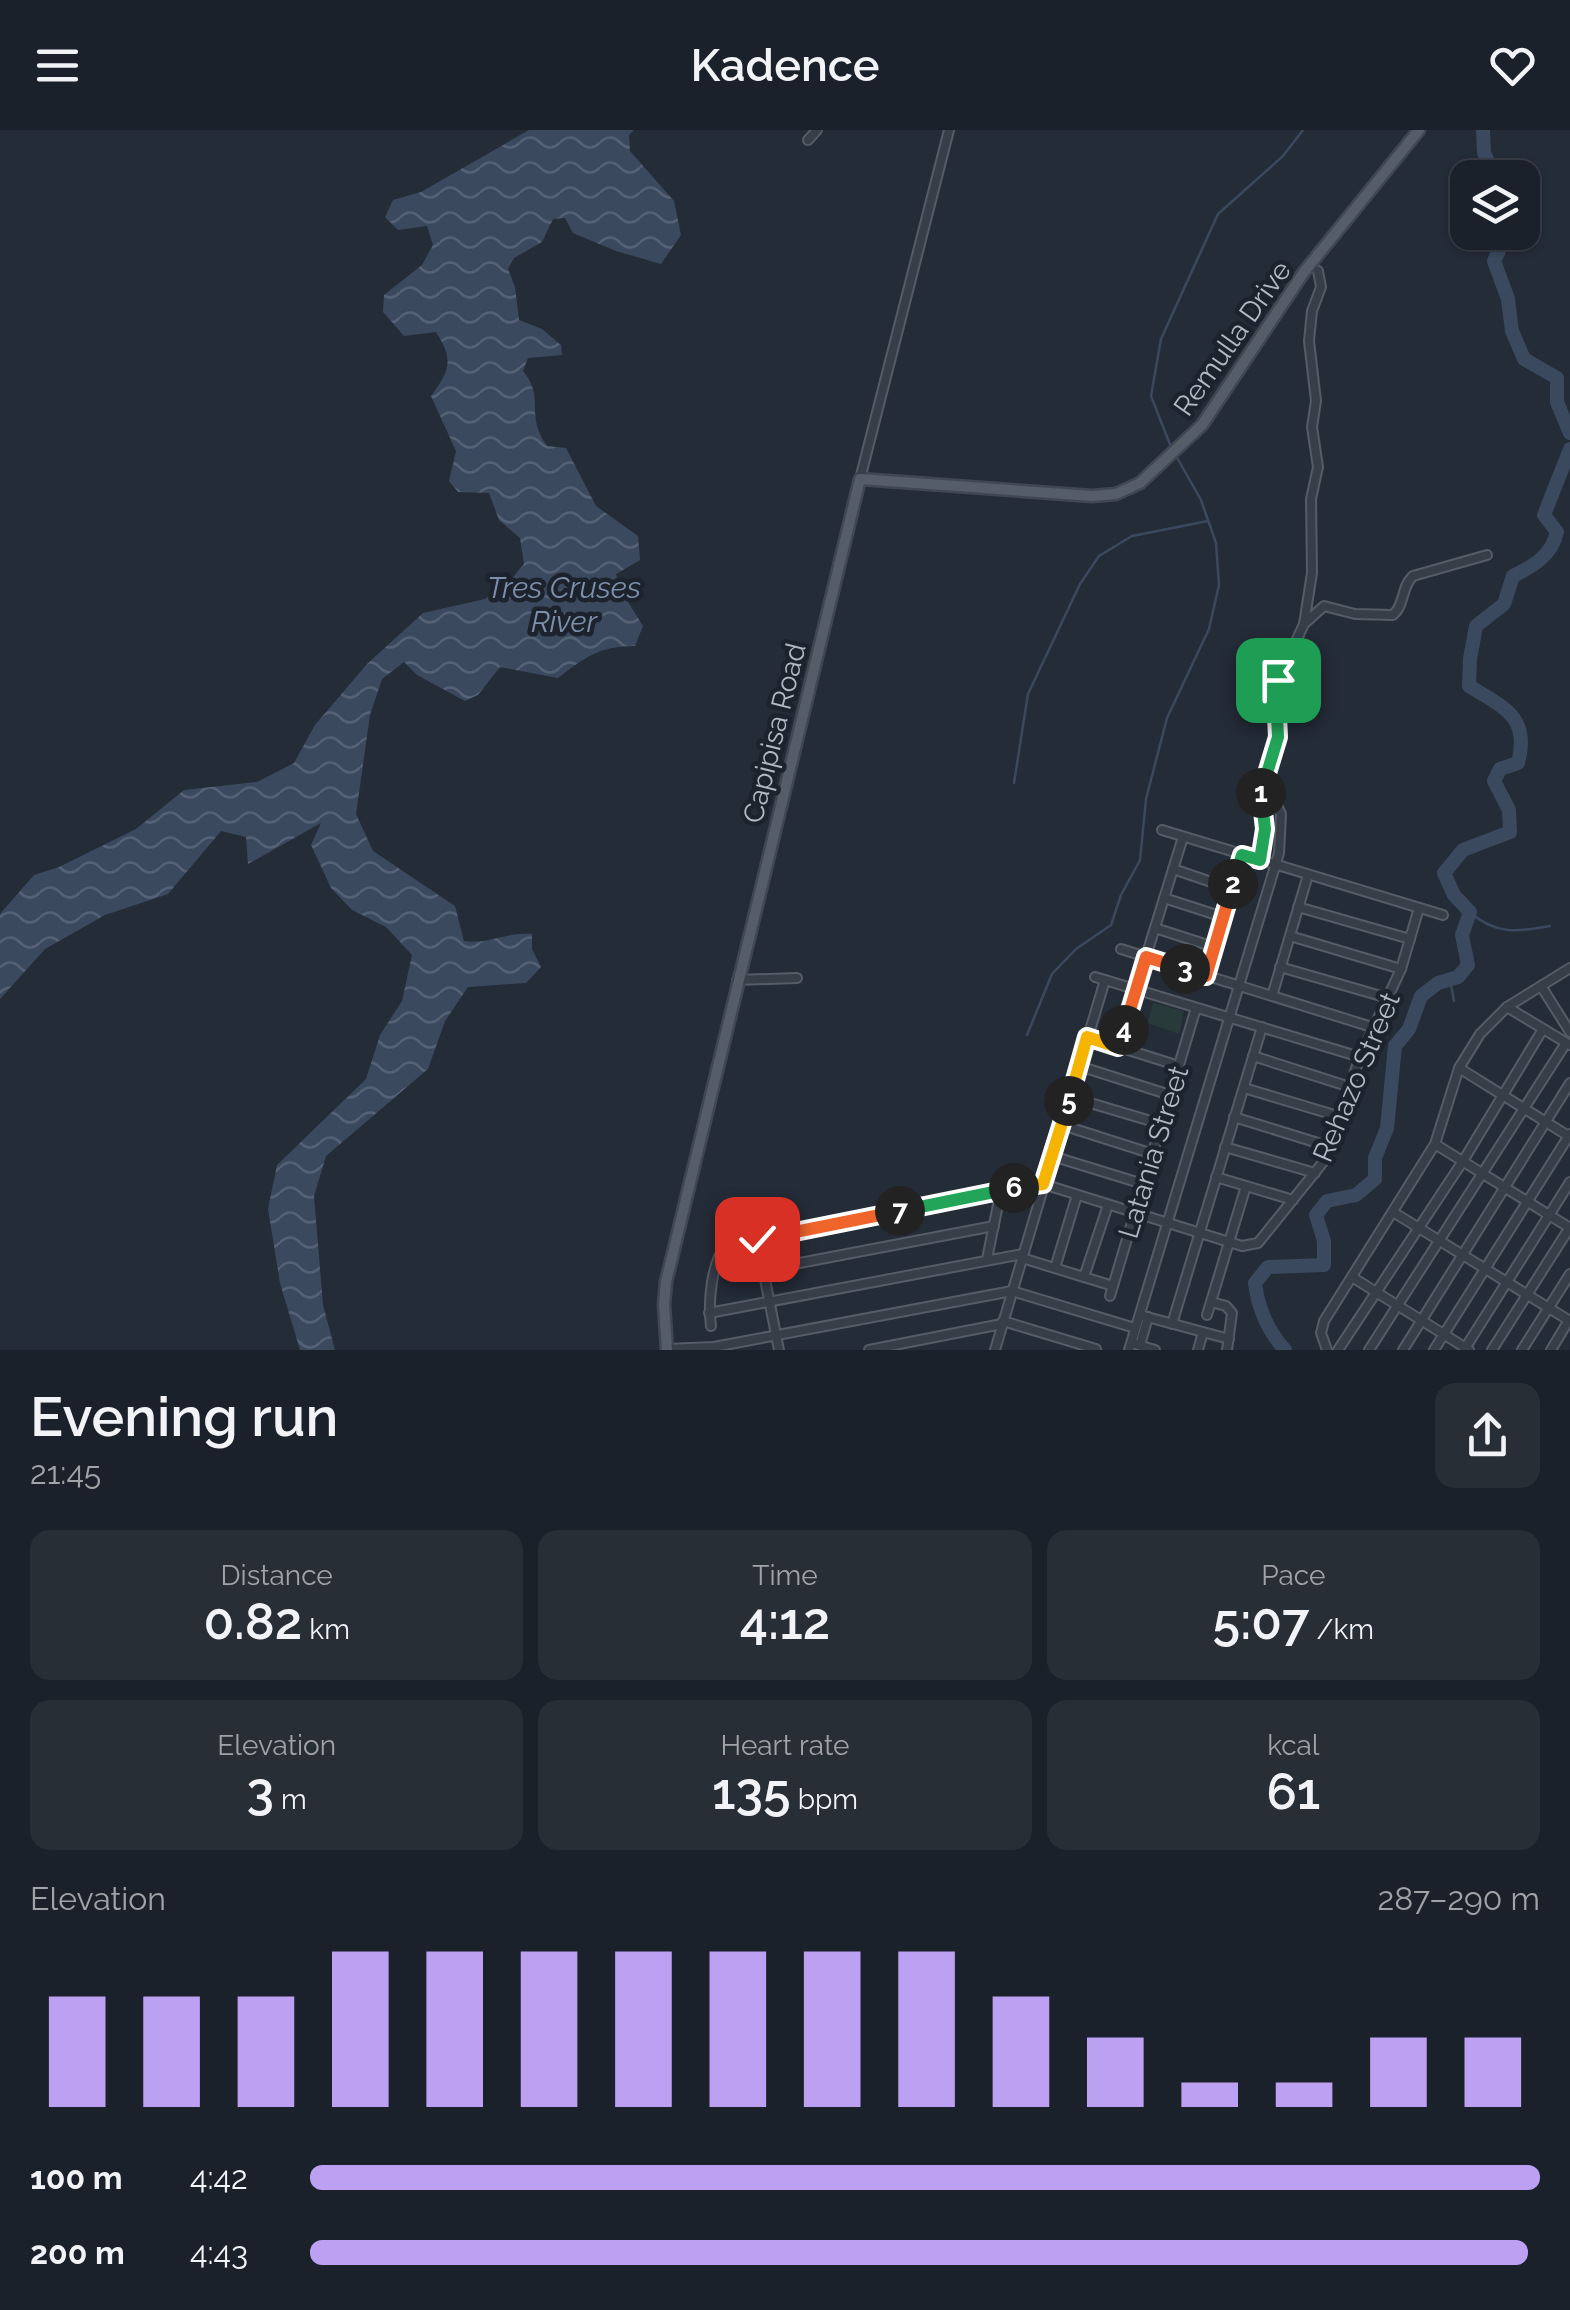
<!DOCTYPE html>
<html lang="en">
<head>
<meta charset="utf-8">
<style>
  body { margin:0; font-family:Raleway,sans-serif; background:#282e36; color:#f1f3f6; height:100vh; display:flex; flex-direction:column; font-size:38px; white-space:nowrap }
  * { box-sizing:border-box; margin:0 }
  p { font-size:32px; color:#a0a3a8 }
  .icon { flex:none; width:55px; height:55px; fill:none; stroke:currentColor; stroke-width:2; stroke-linecap:round; stroke-linejoin:round }
  .map { position:relative; height:1220px; overflow:hidden }
  .sheet { display:flex; flex-direction:column; background:#1b212a; flex:1 }
  .sheet>* { flex:none }
  .tools { position:absolute; left:1450px; top:30px; display:grid; gap:20px }
  .tools a { display:grid; place-items:center; width:90px; height:90px; border-radius:20px; background:#1b212a; box-shadow:0 2px 8px #0004,0 0 0 2px #393e47; font-size:50px }
  .pin { position:absolute; display:grid; place-items:center; width:85px; height:85px; color:#fff; margin:-42px; border-radius:20px; box-shadow:0 5px 15px #0006 }
  .km { position:absolute; width:50px; height:50px; margin:-25px; border-radius:50%; background:#222; color:#fff; font-size:28px; line-height:50px; text-align:center }
  .round { display:grid; place-items:center; flex:none; width:105px; height:105px; border-radius:20px; background:#282e36 }
  .overview { display:flex; align-items:center; justify-content:space-between; height:170px; padding:0 30px }
  h1 { font-size:55px; font-weight:600; line-height:75px }
  .figures { display:grid; grid-template-columns:repeat(3,1fr); gap:15px; height:170px; padding:10px 30px }
  .figures div { display:grid; align-content:center; border-radius:20px; background:#282e36; text-align:center }
  .figures b { font-size:50px; font-weight:600 }
  .figures small { font-size:28px; font-weight:400 }
  .figures p { font-size:28px }
  .chart { height:280px; padding:20px 30px }
  .chart p { display:flex; justify-content:space-between }
  .chart svg { width:100%; height:180px; margin-top:10px; stroke:#bca0f2; stroke-width:6 }
  ul { padding:0 30px; list-style:none; font-size:32px }
  li { display:grid; grid-template-columns:160px 120px 1fr; align-items:center; height:75px }
  li i { height:25px; border-radius:12px; background:#bca0f2 }
  header { display:flex; justify-content:space-between; align-items:center; height:130px; padding:0 30px; background:#1b212a; font-size:45px; font-weight:600 }
  .map>svg:first-child { display:block }
  .pitch { fill:#293a3b }
  .water { fill:url(#water-waves) }
  .lines { fill:none; stroke-linecap:round; stroke-linejoin:round }
  .stream { stroke:#3b495f; stroke-width:2.5 }
  .river { stroke:#3b495f; stroke-width:14 }
  .minor-casing { stroke:#555c66; stroke-width:12 }
  .major-casing { stroke:#404751; stroke-width:15 }
  .minor { stroke:#373e48; stroke-width:8 }
  .major { stroke:#555d68; stroke-width:10 }
  .split-1-casing { stroke:#fff; stroke-width:20 }
  .split-2-casing { stroke:#fff; stroke-width:20 }
  .split-3-casing { stroke:#fff; stroke-width:20 }
  .split-4-casing { stroke:#fff; stroke-width:20 }
  .split-5-casing { stroke:#fff; stroke-width:20 }
  .split-6-casing { stroke:#fff; stroke-width:20 }
  .split-7-casing { stroke:#fff; stroke-width:20 }
  .split-8-casing { stroke:#fff; stroke-width:20 }
  .split-9-casing { stroke:#fff; stroke-width:20 }
  .split-1 { stroke:#22a559; stroke-width:12 }
  .split-2 { stroke:#22a559; stroke-width:12 }
  .split-3 { stroke:#f0652b; stroke-width:12 }
  .split-4 { stroke:#f0652b; stroke-width:12 }
  .split-5 { stroke:#f5b400; stroke-width:12 }
  .split-6 { stroke:#f5b400; stroke-width:12 }
  .split-7 { stroke:#22a559; stroke-width:12 }
  .split-8 { stroke:#f0652b; stroke-width:12 }
  .split-9 { stroke:#f5b400; stroke-width:12 }
  .labels { text-anchor:middle; stroke-width:9; stroke-linejoin:round; paint-order:stroke }
  .street-label { font-size:28px; fill:#b2b9c4; stroke:#1d232d }
  .water-label { font-size:30px; font-style:italic; fill:#7d8faa; stroke:#1d232d }
</style>
</head>
<body>
<header><svg class="icon" aria-label="menu" viewBox="0 0 24 24"><path d="M4 6h16M4 12h16M4 18h16"/></svg>Kadence<svg class="icon" aria-label="heart" viewBox="0 0 24 24"><path d="M12 20l-8-8c-3-5 5-10 8-4 3-6 11-1 8 4z"/></svg></header>
<div class="map">
<svg width="1570" height="1220" viewBox="0 0 1570 1220">
  <defs>
    <pattern id="water-waves" width="16" height="10" patternUnits="userSpaceOnUse" patternTransform="scale(2.5)"><rect width="16" height="10" fill="#3b495f"/><path d="M0 5q4-4 8 0t8 0" fill="none" stroke="#556174"/></pattern>
  </defs>
  <rect width="100%" height="100%" fill="#242c38"/>
  <path class="pitch" d="M1153,873L1184,881L1179,904L1148,893Z"/>
  <path class="water" d="M529,0H634L629,5L630,21L674,71L681,105L661,134L616,121L573,103L565,88L553,89L542,112L514,128L508,139L515,157L519,190L542,199L561,215L562,225L528,228L523,241C546,269 524,283 547,316L566,318L596,376L638,406L640,430L616,444L620,459L643,496L635,516C600,516 585,527 558,548L500,537L478,565L465,571L417,545L404,532L382,549L370,585L356,684L373,721L455,776L464,811C490,815 503,802 532,804V819L541,837L526,853L468,857L445,891L428,939L326,1026L314,1066L323,1175L335,1220H300L280,1153L268,1079L277,1035L366,949L380,905L402,871L412,825L386,797L352,780L331,758L311,715L321,693L248,734L246,707L221,701L168,764L105,785L45,819L0,869V784L34,745L59,737L136,699L184,660L257,652L294,633L315,595L367,534L423,483L485,469L509,452L524,434L520,408L499,390L489,363L458,362L449,351L456,321L431,266C450,240 454,230 436,202L404,206L383,182L384,165L422,135L433,115L427,96L398,100L385,87L393,70L421,62Z"/>
  <g class="lines">
    <g class="stream">
      <path d="M1171,317L1151,266L1161,209L1218,84L1283,26L1303,0"/>
      <path d="M1014,653L1028,564L1080,454L1099,426L1132,406L1208,391"/>
      <path d="M1470,782C1495,805 1518,802 1550,796"/>
      <path d="M1450,849L1454,871"/>
      <path d="M1027,905L1052,844L1076,819L1111,795L1121,765L1140,730L1146,669L1167,588L1209,499L1219,455L1216,413L1201,370L1175,324"/>
    </g>
    <g class="river">
      <path d="M1483,0L1484,23L1496,48"/>
      <path d="M1508,102L1494,131L1508,169L1512,201L1524,229L1557,248V272L1570,303"/>
      <path d="M1285,1220C1268,1201 1258,1178 1255,1153L1268,1137L1324,1135V1111L1316,1085L1327,1071L1356,1065L1375,1049V1028L1387,998L1395,916L1409,899L1421,866L1438,853L1458,847L1468,835L1462,805L1470,782L1454,765L1444,743L1463,720L1510,702L1509,680L1494,651L1500,639L1518,633C1530,587 1505,578 1469,556L1470,529L1476,496L1504,474L1513,446C1534,436 1552,425 1557,402L1544,385L1570,319"/>
    </g>
    <defs>
      <g id="minor">
        <path d="M808,10L817,0"/>
        <path d="M860,349L949,0"/>
        <path d="M1304,494L1324,476L1355,484L1393,485C1405,475 1401,457 1413,446L1487,425"/>
        <path d="M1162,700L1443,785"/>
        <path d="M1259,730L1265,699L1260,666L1266,655"/>
        <path d="M1173,739L1232,759"/>
        <path d="M1164,768L1223,787"/>
        <path d="M1298,777L1410,809"/>
        <path d="M1155,798L1214,817"/>
        <path d="M1290,806L1401,839"/>
        <path d="M1121,819L1375,898"/>
        <path d="M1280,837L1388,868"/>
        <path d="M1205,846L1243,725"/>
        <path d="M1095,847L1360,927"/>
        <path d="M737,850L797,848"/>
        <path d="M1541,856L1570,902"/>
        <path d="M1272,866L1308,745"/>
        <path d="M1507,877L1570,915"/>
        <path d="M1087,907L1179,936"/>
        <path d="M1118,917L1183,707"/>
        <path d="M1253,926L1350,957"/>
        <path d="M1079,936L1170,965"/>
        <path d="M1459,938L1570,1007"/>
        <path d="M1244,958L1341,987"/>
        <path d="M1070,967L1161,994"/>
        <path d="M1234,987L1331,1017"/>
        <path d="M1062,995L1153,1024"/>
        <path d="M1435,1014L1570,1098"/>
        <path d="M1225,1017L1315,1043"/>
        <path d="M1052,1026L1143,1054"/>
        <path d="M1216,1047L1293,1070"/>
        <path d="M1393,1082L1570,1191"/>
        <path d="M757,1109L779,1220"/>
        <path d="M1022,1128L1113,1156"/>
        <path d="M987,1129L1001,1060"/>
        <path d="M1055,1138L1077,1065"/>
        <path d="M763,1140L994,1096"/>
        <path d="M1084,1147L1108,1075"/>
        <path d="M1352,1147L1469,1220"/>
        <path d="M1110,1166L1196,878"/>
        <path d="M1211,1172L1226,1176L1232,1183L1227,1220"/>
        <path d="M709,1183L1023,1124"/>
        <path d="M1140,1185L1229,1209"/>
        <path d="M1207,1185L1246,1056"/>
        <path d="M1003,1191L1096,1219"/>
        <path d="M1172,1194L1262,897"/>
        <path d="M711,1196C708,1172 711,1132 727,1114L1025,1056L1043,1054L1242,1116L1258,1113L1324,1031L1360,927L1401,839L1419,778"/>
        <path d="M1135,1214L1155,1220"/>
        <path d="M1140,1215L1148,1187"/>
        <path d="M666,1219L714,1217L1012,1161L1135,1198"/>
        <path d="M869,1220L1002,1194"/>
        <path d="M995,1220L1105,850"/>
        <path d="M1129,1220L1279,723L1281,684L1266,652L1278,607L1276,564L1278,550L1304,494L1312,443L1311,369L1318,337L1312,297L1316,271L1309,211L1312,181L1321,157L1318,141"/>
        <path d="M1198,1220L1203,1202"/>
        <path d="M1327,1220L1321,1203L1324,1191L1435,1014L1459,938L1480,904L1507,877L1570,838"/>
        <path d="M1338,1220L1463,1031L1543,899"/>
        <path d="M1369,1220L1566,913"/>
        <path d="M1403,1220L1570,953"/>
        <path d="M1434,1220L1570,1004"/>
        <path d="M1464,1220L1570,1052"/>
        <path d="M1492,1220L1570,1097"/>
        <path d="M1522,1220L1570,1144"/>
        <path d="M1551,1220L1569,1190"/>
      </g>
      <path id="major" d="M667,1220L664,1175L666,1152L860,349L1092,366L1116,364L1140,353L1202,295L1304,142L1419,0"/>
    </defs>
    <use href="#minor" class="minor-casing"/>
    <use href="#major" class="major-casing"/>
    <use href="#minor" class="minor"/>
    <use href="#major" class="major"/>
  </g>
  <g class="lines">
    <defs>
      <path id="split-1" d="M1261,663L1278,607L1276,564L1278,550"/>
      <path id="split-2" d="M1233,754L1242,725L1260,730L1265,699L1261,663"/>
      <path id="split-3" d="M1185,839L1206,846L1233,754"/>
      <path id="split-4" d="M1124,900L1146,827L1185,839"/>
      <path id="split-5" d="M1069,971L1087,907L1118,917L1124,900"/>
      <path id="split-6" d="M1014,1058L1043,1054L1069,971"/>
      <path id="split-7" d="M900,1081L1014,1058"/>
      <path id="split-8" d="M785,1104L900,1081"/>
      <path id="split-9" d="M757,1109L785,1104"/>
    </defs>
    <use href="#split-1" class="split-1-casing"/>
    <use href="#split-2" class="split-2-casing"/>
    <use href="#split-3" class="split-3-casing"/>
    <use href="#split-4" class="split-4-casing"/>
    <use href="#split-5" class="split-5-casing"/>
    <use href="#split-6" class="split-6-casing"/>
    <use href="#split-7" class="split-7-casing"/>
    <use href="#split-8" class="split-8-casing"/>
    <use href="#split-9" class="split-9-casing"/>
    <use href="#split-1" class="split-1"/>
    <use href="#split-2" class="split-2"/>
    <use href="#split-3" class="split-3"/>
    <use href="#split-4" class="split-4"/>
    <use href="#split-5" class="split-5"/>
    <use href="#split-6" class="split-6"/>
    <use href="#split-7" class="split-7"/>
    <use href="#split-8" class="split-8"/>
    <use href="#split-9" class="split-9"/>
  </g>
  <g class="labels">
    <g class="street-label">
      <text transform="translate(1232 208) rotate(-55)" y="10">Remulla Drive</text>
      <text transform="translate(774 603) rotate(-76)" y="10">Capipisa Road</text>
      <text transform="translate(1356 947) rotate(-67)" y="10">Rehazo Street</text>
      <text transform="translate(1153 1022) rotate(-73)" y="10">Latania Street</text>
    </g>
    <g class="water-label">
      <text x="564" y="468">Tres Cruses<tspan x="564" dy="34">River</tspan></text>
    </g>
  </g>
</svg>
<div class="tools">
<a><svg class="icon" aria-label="layers" viewBox="0 0 24 24"><path d="M12 4l9 5-9 5-9-5zM3 14l9 5 9-5"/></svg></a>
</div>
<div class="pin" style="left:1278px;top:550px;background:#1e9e55"><svg class="icon" aria-label="arrive" viewBox="0 0 24 24"><path d="M6 21V4h12l-3 4 3 4H6"/></svg></div>
<div class="pin" style="left:757px;top:1109px;background:#d93025"><svg class="icon" aria-label="check" viewBox="0 0 24 24"><path d="M5 12l5 5 9-10"/></svg></div>
<b class="km" style="left:1261px;top:663px">1</b>
<b class="km" style="left:1233px;top:754px">2</b>
<b class="km" style="left:1185px;top:839px">3</b>
<b class="km" style="left:1124px;top:900px">4</b>
<b class="km" style="left:1069px;top:971px">5</b>
<b class="km" style="left:1014px;top:1058px">6</b>
<b class="km" style="left:900px;top:1081px">7</b>
</div>
<section class="sheet">
<div class="overview"><div><h1>Evening run</h1><p>21:45</p></div><a class="round"><svg class="icon" aria-label="share" viewBox="0 0 24 24"><path d="M12 15V3M7 8l5-5 5 5M5 13v7h14v-7"/></svg></a></div>
<div class="figures">
<div><p>Distance</p><b>0.82<small> km</small></b></div>
<div><p>Time</p><b>4:12</b></div>
<div><p>Pace</p><b>5:07<small> /km</small></b></div>
</div>
<div class="figures">
<div><p>Elevation</p><b>3<small> m</small></b></div>
<div><p>Heart rate</p><b>135<small> bpm</small></b></div>
<div><p>kcal</p><b>61</b></div>
</div>
<div class="chart"><p><span>Elevation</span>287–290 m</p>
<svg viewBox="0 0 160 44" preserveAspectRatio="none"><path d="M5 44V17M15 44V17M25 44V17M35 44V6M45 44V6M55 44V6M65 44V6M75 44V6M85 44V6M95 44V6M105 44V17M115 44V27M125 44V38M135 44V38M145 44V27M155 44V27"/></svg>
</div>
<ul>
<li><b>100 m</b>4:42<i style="width:100%"></i></li>
<li><b>200 m</b>4:43<i style="width:99%"></i></li>
</ul>
</section>
</body>
</html>
